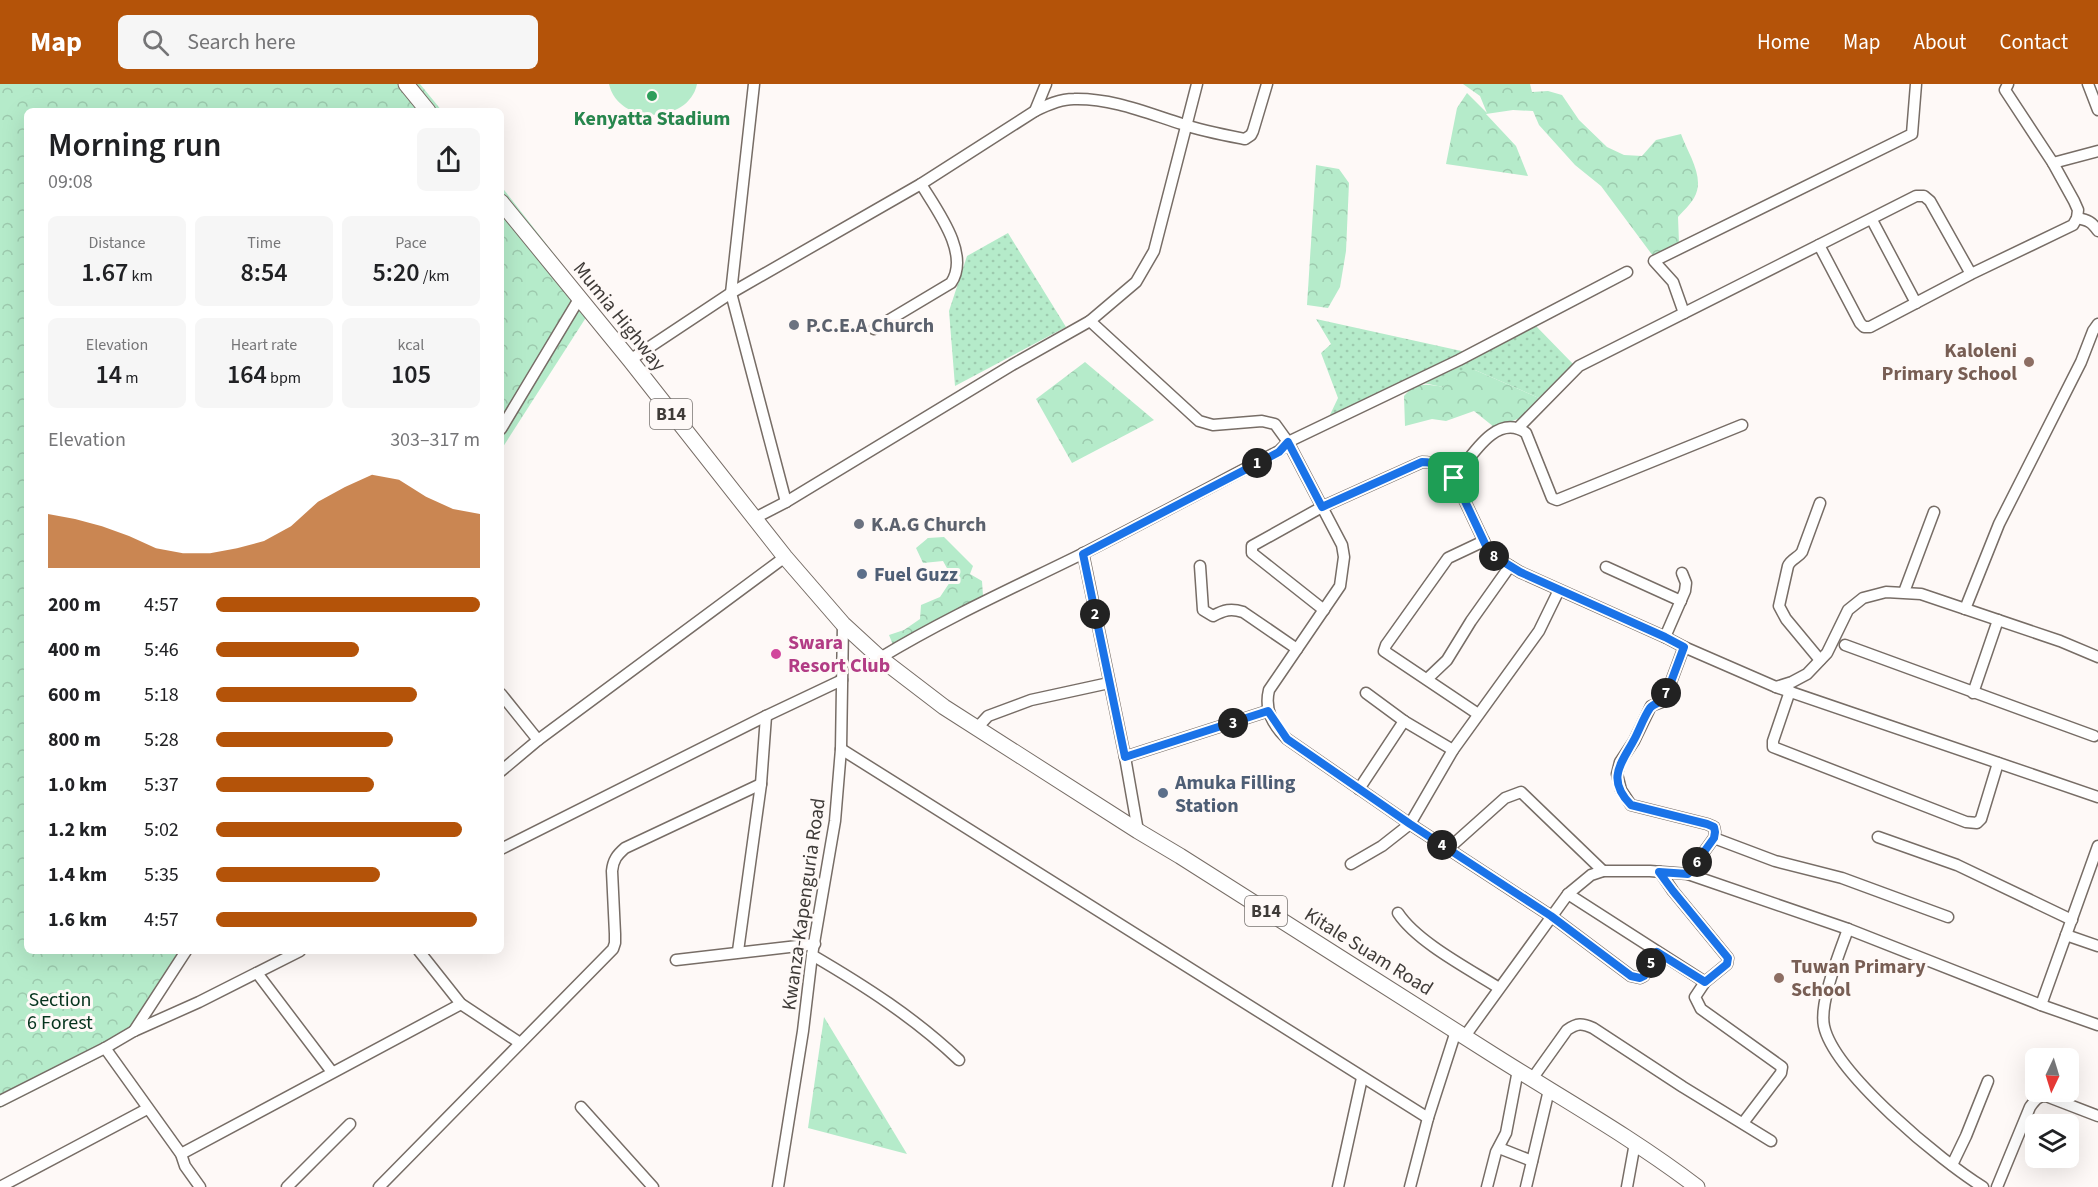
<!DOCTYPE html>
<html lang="en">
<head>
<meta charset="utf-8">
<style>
  body { margin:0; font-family:"Source Sans 3",sans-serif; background:#f6f6f6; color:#202124; height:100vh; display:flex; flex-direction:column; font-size:22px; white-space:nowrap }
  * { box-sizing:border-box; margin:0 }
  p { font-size:20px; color:#757577 }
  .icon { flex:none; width:33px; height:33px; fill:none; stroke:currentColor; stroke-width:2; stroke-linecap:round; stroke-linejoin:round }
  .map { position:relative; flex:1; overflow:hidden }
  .side { position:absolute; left:24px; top:24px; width:480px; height:846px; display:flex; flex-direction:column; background:#fff; border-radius:9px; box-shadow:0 6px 24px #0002 }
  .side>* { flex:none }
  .needle { width:39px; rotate:184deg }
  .fabs { position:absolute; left:2025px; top:964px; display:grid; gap:12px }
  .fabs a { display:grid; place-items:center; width:54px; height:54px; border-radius:9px; background:#fff; box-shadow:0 6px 24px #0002; font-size:30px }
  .pin { position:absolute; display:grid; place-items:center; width:51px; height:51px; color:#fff; margin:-26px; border-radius:12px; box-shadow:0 3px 9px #0006 }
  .km { position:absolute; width:30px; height:30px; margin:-15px; border-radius:50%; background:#222; color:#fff; font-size:16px; line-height:30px; text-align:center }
  .round { display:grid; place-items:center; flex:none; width:63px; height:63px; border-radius:9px; background:#f6f6f6 }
  .summary { display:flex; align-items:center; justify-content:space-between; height:102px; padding:0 24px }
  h1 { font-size:33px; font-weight:600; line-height:45px }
  .figures { display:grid; grid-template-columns:repeat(3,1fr); gap:9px; height:102px; padding:6px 24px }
  .figures div { display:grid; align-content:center; border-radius:9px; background:#f6f6f6; text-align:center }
  .figures b { font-size:26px; font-weight:600 }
  .figures small { font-size:16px; font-weight:400 }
  .figures p { font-size:16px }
  .chart { height:168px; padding:12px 24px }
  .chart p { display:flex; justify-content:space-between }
  .chart svg { width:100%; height:108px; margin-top:6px; fill:#b45309; opacity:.7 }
  ul { padding:0 24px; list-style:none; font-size:20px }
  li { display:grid; grid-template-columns:96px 72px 1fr; align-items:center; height:45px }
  li i { height:15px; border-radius:8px; background:#b45309 }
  header { display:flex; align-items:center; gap:36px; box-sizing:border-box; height:84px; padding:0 30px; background:#b45309; color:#fff }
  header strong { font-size:28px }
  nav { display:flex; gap:33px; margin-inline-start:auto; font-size:21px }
  .search { width:420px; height:54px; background:#f6f6f6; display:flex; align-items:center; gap:15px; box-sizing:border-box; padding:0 21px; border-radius:9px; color:#757577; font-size:22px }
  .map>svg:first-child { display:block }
  .grass { fill:url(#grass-dots) }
  .forest { fill:url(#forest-crowns) }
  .garden { fill:#b5ebca }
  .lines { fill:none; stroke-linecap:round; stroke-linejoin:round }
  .minor-casing { stroke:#776d66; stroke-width:13 }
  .highway-casing { stroke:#776d66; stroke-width:17 }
  .minor { stroke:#fff; stroke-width:10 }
  .highway { stroke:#fff; stroke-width:15 }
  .route-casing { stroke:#fff; stroke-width:12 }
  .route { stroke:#1a73e8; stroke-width:8 }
  .leisure-dot { fill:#2e9e5b; stroke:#fef9f7; stroke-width:2 }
  .worship-dot { fill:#6b7280; stroke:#fef9f7; stroke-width:2 }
  .education-dot { fill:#8d6e63; stroke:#fef9f7; stroke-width:2 }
  .service-dot { fill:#5c6f8a; stroke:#fef9f7; stroke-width:2 }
  .hotel-dot { fill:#d1479c; stroke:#fef9f7; stroke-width:2 }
  .labels { text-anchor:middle; stroke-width:6; stroke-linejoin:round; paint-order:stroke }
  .shield { fill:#fef9f7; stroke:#787471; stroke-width:1.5 }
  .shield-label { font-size:18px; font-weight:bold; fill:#3f3b38 }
  .leisure-label { font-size:20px; font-weight:bold; fill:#27864d; stroke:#fef9f7 }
  .street-label { font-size:20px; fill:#3f3b38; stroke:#fef9f7 }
  .worship-label { font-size:20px; font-weight:bold; fill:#5b616d; stroke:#fef9f7; text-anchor:start }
  .education-label { font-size:20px; font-weight:bold; fill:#785e54; stroke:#fef9f7; text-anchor:end }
  .service-label { font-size:20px; font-weight:bold; fill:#4e5e75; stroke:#fef9f7; text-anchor:start }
  .hotel-label { font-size:20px; font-weight:bold; fill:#b23c85; stroke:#fef9f7; text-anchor:start }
  .park-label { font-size:20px; fill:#05331d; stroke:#fef9f7 }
</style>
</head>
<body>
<header>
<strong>Map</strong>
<div class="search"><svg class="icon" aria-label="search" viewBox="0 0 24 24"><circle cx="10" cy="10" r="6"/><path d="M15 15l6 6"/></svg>Search here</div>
<nav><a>Home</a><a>Map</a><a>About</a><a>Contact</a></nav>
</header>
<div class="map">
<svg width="2098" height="1103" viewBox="0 0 2098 1103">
  <defs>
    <pattern id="grass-dots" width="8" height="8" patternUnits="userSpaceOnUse" patternTransform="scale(1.5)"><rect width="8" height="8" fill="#b5ebca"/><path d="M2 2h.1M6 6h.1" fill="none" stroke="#9dcaae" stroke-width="1.8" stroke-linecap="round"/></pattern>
    <pattern id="forest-crowns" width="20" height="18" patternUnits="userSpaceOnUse" patternTransform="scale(1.5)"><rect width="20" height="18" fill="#b5ebca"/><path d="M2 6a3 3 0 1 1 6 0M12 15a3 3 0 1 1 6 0" fill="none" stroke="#9dcaae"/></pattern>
  </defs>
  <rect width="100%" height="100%" fill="#fef9f7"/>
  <g class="grass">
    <path d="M1008,149L1066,243L955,302L949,227L967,172Z"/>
    <path d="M1316,235L1466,268L1328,335L1338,314L1321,269L1331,260Z"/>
    <path d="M1535,241L1574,281L1539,314L1475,286L1443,303L1423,299Z"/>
  </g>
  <g class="forest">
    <path d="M0,0H420L442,27H27V867H179L115,966L0,1024Z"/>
    <path d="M1463,0H1530L1532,8L1548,7L1562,11L1579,36L1607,63L1624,71L1642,72L1656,56L1681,50C1688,70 1706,94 1694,114C1690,121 1683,127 1678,133L1679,159L1653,172L1601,102L1575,81L1539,41L1533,27L1513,26L1486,30L1516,62L1528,92L1446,80L1457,24L1467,9L1487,29L1480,12Z"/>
    <path d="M1316,81L1339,85L1349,99L1346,167L1340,203L1328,224L1307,221Z"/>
    <path d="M501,102L594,221L501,366Z"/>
    <path d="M1085,278L1154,336L1072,379L1036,315Z"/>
    <path d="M1475,286L1539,314L1521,334L1494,343L1474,327L1446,337L1432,335L1405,342L1404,312C1416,298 1426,300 1443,303L1453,288Z"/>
    <path d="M944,453L973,482L970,490L982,497L983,512L893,561L889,551L904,546L920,535L921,521L940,513L950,498L948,486L943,477L923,479L916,464L928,454Z"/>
    <path d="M824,933L907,1070L808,1044Z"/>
  </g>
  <path class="garden" d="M609,0H697C689,40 618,42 609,0Z"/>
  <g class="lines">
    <defs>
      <g id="minor">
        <path d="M754,0L731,209L786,418"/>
        <path d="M2088,0L2098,26"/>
        <path d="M1035,27L1046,0"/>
        <path d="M2053,79L2098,67"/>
        <path d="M2077,134C2088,136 2092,138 2098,147"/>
        <path d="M1872,136L1916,219"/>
        <path d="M1971,190L1930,117L1924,112H1916L1819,161L1860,239L1864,243H1870L1971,190L2073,141L2077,134L2078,126L2074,117L2053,79L2005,6L2008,0"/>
        <path d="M1684,229L1673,198L1654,177L1912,50L1916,0"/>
        <path d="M1090,237L1199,337L1213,341L1262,337L1275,340L1288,358L1342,461L1344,473L1340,502L1269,606C1264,626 1273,641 1287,655L1410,740L1551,832L1631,892L1640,894L1644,892L1657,868"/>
        <path d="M874,245L951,199C971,170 936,125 921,100"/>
        <path d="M630,276L731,209L921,100L1035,27C1047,21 1060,15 1074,15C1112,14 1147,29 1182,40C1202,47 1224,51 1245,55L1251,51L1253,47L1267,0"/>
        <path d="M1518,344L1579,282L1819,161"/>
        <path d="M501,345L579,215"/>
        <path d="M1454,394C1470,375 1496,327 1526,349L1552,414L1557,416L1742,341"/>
        <path d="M755,434L786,418L1012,281L1090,237L1136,198L1154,167L1197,0"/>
        <path d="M1083,469L1125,673L1138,747"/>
        <path d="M1200,482L1203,526L1213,532C1224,526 1231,524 1243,528L1297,565"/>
        <path d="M1606,483L1681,517"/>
        <path d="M1904,508L1934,428"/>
        <path d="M1965,525L1999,440L2081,278L2093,247L2098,240"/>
        <path d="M1324,526L1252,469V462L1322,423L1422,378C1436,378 1445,384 1454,394L1488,466L1494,472L1520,488L1665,553L1684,563L1776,603L2098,713"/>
        <path d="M1665,553L1685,507L1686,499L1682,489"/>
        <path d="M1845,561L2094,652"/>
        <path d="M1684,563L1665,614L1662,618L1651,622L1634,657L1620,678L1617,690L1621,706L1631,721L1707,740L1714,743L1715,748L1714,754L1688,790"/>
        <path d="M880,574C946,534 1015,503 1084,469C1149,436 1214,401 1279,367L1288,358L1459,276L1627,188"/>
        <path d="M1820,576L1786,535L1779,522L1788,482C1791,475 1798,474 1802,468L1820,419"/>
        <path d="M1427,595L1447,576L1471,537L1510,482"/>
        <path d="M1776,603L1792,598L1807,590L1827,569L1848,526L1863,514L1886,508L1921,510L2060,557L2098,573"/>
        <path d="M1790,607L1773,657V663L1966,738L1977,739L1981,735L1998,679"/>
        <path d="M1366,609L1404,637L1453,666"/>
        <path d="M1973,609L1998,536"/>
        <path d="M501,610L538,656"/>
        <path d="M1478,630L1384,567L1386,561L1448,474L1484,457"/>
        <path d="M976,645L988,632L1031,616L1109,599"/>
        <path d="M841,665L1428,1034"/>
        <path d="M1125,673L1268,627"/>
        <path d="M501,687L538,656L785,473"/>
        <path d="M1359,705L1404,637"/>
        <path d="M1878,753L1957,781L2072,836"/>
        <path d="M1714,754L1775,777L1842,794L1948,833"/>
        <path d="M501,765L766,632L842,596"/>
        <path d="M1448,765L1505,714L1521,708L1603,787"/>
        <path d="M1351,780L1382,762L1410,740L1453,666L1539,547L1559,506"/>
        <path d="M1660,788L1673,807L1728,874L1727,880L1705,898L1695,913L1701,925L1782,983L1781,989L1743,1039"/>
        <path d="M1568,810L1705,898"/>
        <path d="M1398,829C1417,858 1469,885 1499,904"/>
        <path d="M1848,845C1840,868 1819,918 1824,942C1834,989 1942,1078 1983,1103"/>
        <path d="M2066,851L2098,862"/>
        <path d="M419,867L461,920L520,959"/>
        <path d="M738,867L761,700L766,632"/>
        <path d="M812,871C865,902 915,934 959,976"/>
        <path d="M676,876L815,860"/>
        <path d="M257,889L332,988"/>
        <path d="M2041,921L2098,762"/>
        <path d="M134,947L186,867"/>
        <path d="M1465,952L1568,810L1591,791L1603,787H1650L1688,790L1848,845L2041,921L2098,941"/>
        <path d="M1532,995L1567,946C1577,939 1582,939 1593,944L1683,1003L1771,1057"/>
        <path d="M0,1017L105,964"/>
        <path d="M581,1023L653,1103"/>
        <path d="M1499,1064L1532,1077"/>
        <path d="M181,1070L461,920"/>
        <path d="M1952,1081L1966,1052L1988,997"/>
        <path d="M0,1103L147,1025"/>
        <path d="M200,1103L185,1082L181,1070L105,964L134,947L199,918L300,867"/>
        <path d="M287,1103L350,1040"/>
        <path d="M379,1103L613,865L615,859V850L612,787C613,776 617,771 625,764L761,700"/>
        <path d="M778,1103L803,947L812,871L835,737L841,665L843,540"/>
        <path d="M1338,1103L1362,994"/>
        <path d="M1410,1103L1428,1034L1456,947"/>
        <path d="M1487,1103L1496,1068L1506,1049L1518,986"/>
        <path d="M1526,1103L1549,1006"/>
        <path d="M1627,1103L1635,1059"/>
        <path d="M1997,1103L2030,1023C2035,1016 2038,1012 2046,1012L2098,1032"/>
      </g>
      <g id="highway">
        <path d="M406,0L428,27"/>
        <path d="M501,118L630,276L785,473L843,540L880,574L944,623L1138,747L1180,772C1285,839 1390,905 1495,972C1563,1015 1633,1054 1697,1103"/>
      </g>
    </defs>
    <use href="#minor" class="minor-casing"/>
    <use href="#highway" class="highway-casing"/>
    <use href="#minor" class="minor"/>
    <use href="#highway" class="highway"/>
  </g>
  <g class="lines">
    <defs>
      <path id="route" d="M1288,358L1322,423L1422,378C1436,378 1445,384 1454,394L1488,466L1494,472L1520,488L1665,553L1684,563L1665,614C1661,619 1654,619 1650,624C1644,633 1640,644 1635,654C1622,679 1605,694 1631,721L1707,740L1714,743L1715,748L1714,754L1688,790L1659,788L1673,807L1728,874L1727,880L1705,898L1657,868L1644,892L1640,894L1631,892L1551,832L1410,740L1287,655L1268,627L1125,673L1083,470L1279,368Z"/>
    </defs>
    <use href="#route" class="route-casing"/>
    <use href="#route" class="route"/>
  </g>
  <circle class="leisure-dot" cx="652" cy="12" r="6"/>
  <g class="worship-dot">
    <circle cx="794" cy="241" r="6"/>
    <circle cx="859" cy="440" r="6"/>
  </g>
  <g class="education-dot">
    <circle cx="2029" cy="278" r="6"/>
    <circle cx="1779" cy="894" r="6"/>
  </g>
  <g class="service-dot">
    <circle cx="862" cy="490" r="6"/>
    <circle cx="1163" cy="709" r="6"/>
  </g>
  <circle class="hotel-dot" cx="776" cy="570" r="6"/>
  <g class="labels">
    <g class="shield">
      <rect x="650" y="315" width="42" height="30" rx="4.5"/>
      <rect x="1245" y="812" width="42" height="30" rx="4.5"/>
    </g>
    <g class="shield-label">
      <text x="671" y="336">B14</text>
      <text x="1266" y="833">B14</text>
    </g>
    <g class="leisure-label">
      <text x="652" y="41">Kenyatta Stadium</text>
    </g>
    <g class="street-label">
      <text transform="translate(620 232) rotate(51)" y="7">Mumia Highway</text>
      <text transform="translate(803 820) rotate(-82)" y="7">Kwanza-Kapenguria Road</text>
      <text transform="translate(1369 867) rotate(32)" y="7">Kitale Suam Road</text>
    </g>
    <g class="worship-label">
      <text x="806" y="248">P.C.E.A Church</text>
      <text x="871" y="447">K.A.G Church</text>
    </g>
    <g class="education-label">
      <text x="2017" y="273">Kaloleni<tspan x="2017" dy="23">Primary School</tspan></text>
      <text x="1791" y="889" text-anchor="start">Tuwan Primary<tspan x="1791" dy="23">School</tspan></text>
    </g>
    <g class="service-label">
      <text x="874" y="497">Fuel Guzz</text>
      <text x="1175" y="705">Amuka Filling<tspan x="1175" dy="23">Station</tspan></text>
    </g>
    <g class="hotel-label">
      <text x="788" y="565">Swara<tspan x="788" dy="23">Resort Club</tspan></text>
    </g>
    <g class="park-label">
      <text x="60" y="922">Section<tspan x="60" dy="23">6 Forest</tspan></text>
    </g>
  </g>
</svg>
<div class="fabs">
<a><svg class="needle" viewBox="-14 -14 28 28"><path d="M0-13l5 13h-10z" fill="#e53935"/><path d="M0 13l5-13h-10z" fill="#757577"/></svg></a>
<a><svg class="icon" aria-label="layers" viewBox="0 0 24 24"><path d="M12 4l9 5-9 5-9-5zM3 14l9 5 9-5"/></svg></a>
</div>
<div class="pin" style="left:1454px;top:394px;background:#1e9e55"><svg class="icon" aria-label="arrive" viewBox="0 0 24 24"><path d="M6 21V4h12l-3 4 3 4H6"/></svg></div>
<b class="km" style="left:1257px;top:379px">1</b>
<b class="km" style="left:1095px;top:530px">2</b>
<b class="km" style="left:1233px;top:639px">3</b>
<b class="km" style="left:1442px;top:761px">4</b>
<b class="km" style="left:1651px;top:879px">5</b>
<b class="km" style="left:1697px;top:778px">6</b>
<b class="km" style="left:1666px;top:609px">7</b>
<b class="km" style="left:1494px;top:472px">8</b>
<section class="side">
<div class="summary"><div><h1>Morning run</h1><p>09:08</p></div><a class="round"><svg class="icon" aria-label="share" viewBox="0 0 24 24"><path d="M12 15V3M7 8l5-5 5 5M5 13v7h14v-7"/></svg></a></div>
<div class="figures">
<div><p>Distance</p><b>1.67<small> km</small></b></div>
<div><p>Time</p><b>8:54</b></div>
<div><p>Pace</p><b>5:20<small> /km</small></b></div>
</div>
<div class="figures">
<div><p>Elevation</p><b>14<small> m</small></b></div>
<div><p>Heart rate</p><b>164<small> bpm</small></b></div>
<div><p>kcal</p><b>105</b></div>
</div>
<div class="chart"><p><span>Elevation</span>303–317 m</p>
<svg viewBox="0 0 160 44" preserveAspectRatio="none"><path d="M0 44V22L10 24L20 27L30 31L40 36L50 38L60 38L70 36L80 33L90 27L100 17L110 11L120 6L130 8L140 15L150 20L160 22V44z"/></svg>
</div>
<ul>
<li><b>200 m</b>4:57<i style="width:100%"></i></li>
<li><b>400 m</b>5:46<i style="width:54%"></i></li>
<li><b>600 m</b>5:18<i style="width:76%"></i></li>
<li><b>800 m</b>5:28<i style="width:67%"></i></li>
<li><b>1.0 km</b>5:37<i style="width:60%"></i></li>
<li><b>1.2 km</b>5:02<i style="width:93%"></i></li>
<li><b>1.4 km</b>5:35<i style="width:62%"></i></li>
<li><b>1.6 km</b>4:57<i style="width:99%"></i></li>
</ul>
</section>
</div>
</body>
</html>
